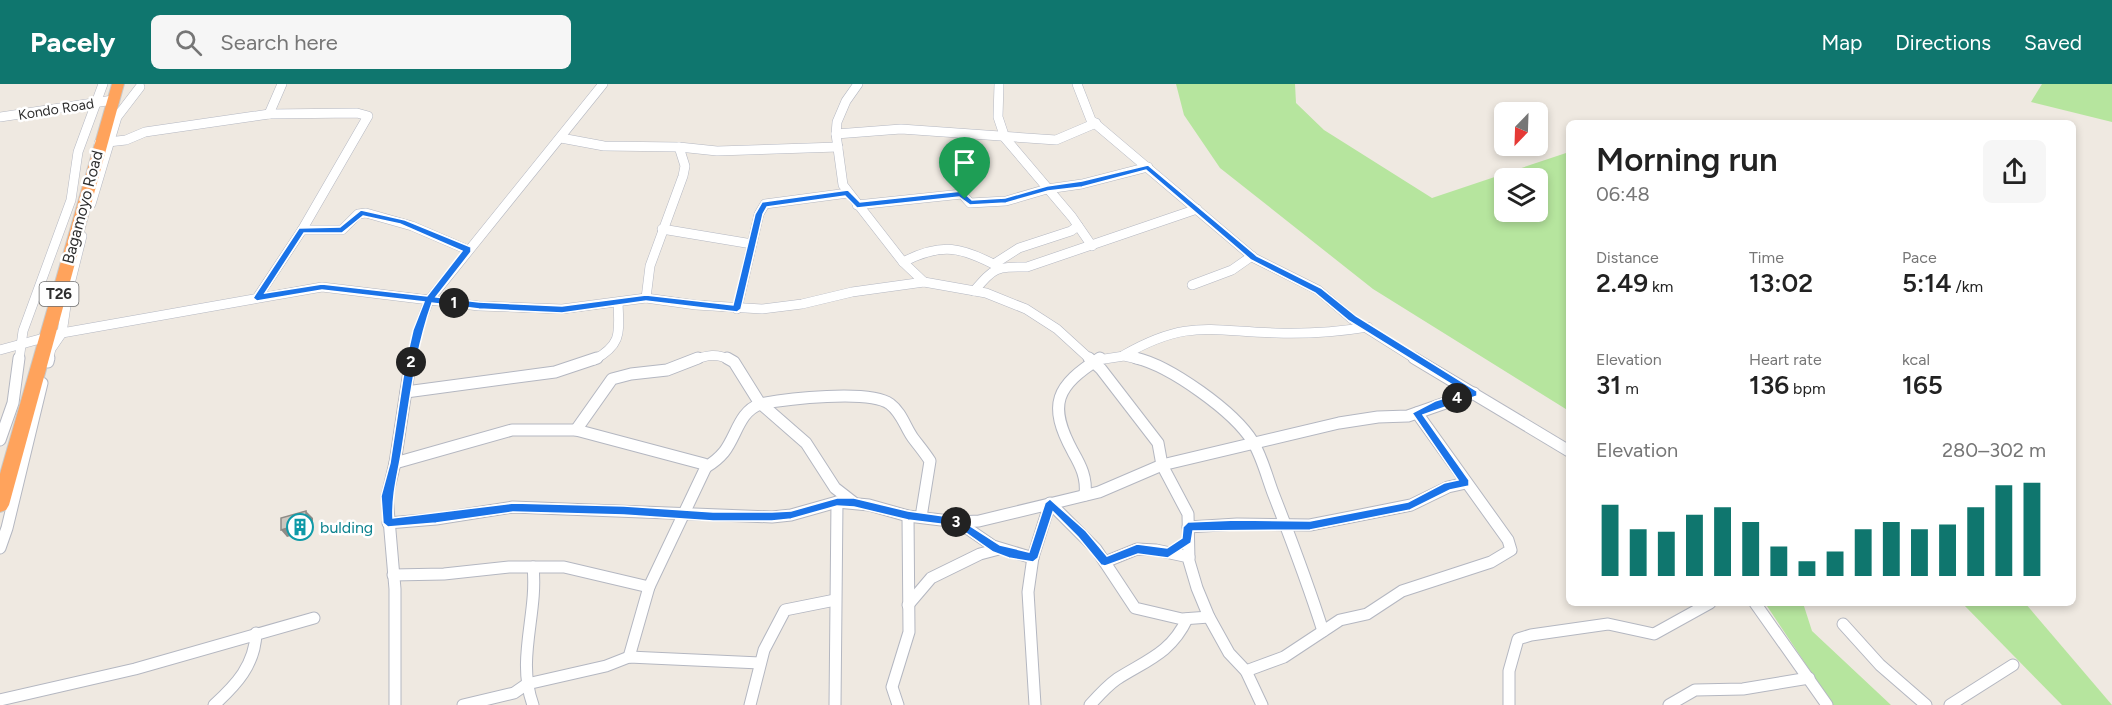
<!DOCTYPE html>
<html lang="en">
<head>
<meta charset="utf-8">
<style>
  body { margin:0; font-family:Figtree,sans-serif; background:#f6f6f6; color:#222; height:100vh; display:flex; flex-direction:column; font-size:22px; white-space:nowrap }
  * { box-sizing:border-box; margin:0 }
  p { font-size:20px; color:#767676 }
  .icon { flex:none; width:33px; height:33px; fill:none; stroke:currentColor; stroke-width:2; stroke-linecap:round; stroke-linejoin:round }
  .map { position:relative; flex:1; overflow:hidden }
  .details { position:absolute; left:1566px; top:36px; width:510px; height:486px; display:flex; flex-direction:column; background:#fff; border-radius:9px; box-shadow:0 3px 9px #0003 }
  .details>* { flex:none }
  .needle { width:39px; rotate:203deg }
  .tools { position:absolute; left:1494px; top:18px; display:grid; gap:12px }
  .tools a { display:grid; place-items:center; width:54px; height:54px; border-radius:9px; background:#fff; box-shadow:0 3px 9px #0003; font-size:30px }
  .pin { position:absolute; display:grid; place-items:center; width:51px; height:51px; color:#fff; margin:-62px -26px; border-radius:50% 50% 50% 0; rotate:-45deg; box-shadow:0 0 6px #0007 }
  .pin .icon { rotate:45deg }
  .km { position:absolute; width:30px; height:30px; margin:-15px; border-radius:50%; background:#222; color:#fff; font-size:16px; line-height:30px; text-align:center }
  .round { display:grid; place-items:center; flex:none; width:63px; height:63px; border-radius:9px; background:#f6f6f6 }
  .overview { display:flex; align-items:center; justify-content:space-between; height:102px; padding:0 30px }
  h1 { font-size:33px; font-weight:600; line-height:45px }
  .stats { display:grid; grid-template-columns:repeat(3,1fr); gap:9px; height:102px; padding:6px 30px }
  .stats div { display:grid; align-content:center }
  .stats b { font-size:26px; font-weight:600 }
  .stats small { font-size:16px; font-weight:400 }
  .stats p { font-size:16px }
  .chart { height:168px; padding:12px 30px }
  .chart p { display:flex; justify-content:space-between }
  .chart svg { width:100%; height:108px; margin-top:6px; stroke:#0f766e; stroke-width:6 }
  header { display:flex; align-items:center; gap:36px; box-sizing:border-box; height:84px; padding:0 30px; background:#0f766e; color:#fff }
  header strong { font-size:28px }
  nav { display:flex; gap:33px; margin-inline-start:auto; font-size:21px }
  .search { width:420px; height:54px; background:#f6f6f6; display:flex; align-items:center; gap:15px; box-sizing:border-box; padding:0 21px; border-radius:9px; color:#767676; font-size:22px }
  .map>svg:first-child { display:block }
  .green { fill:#b6e59e; fill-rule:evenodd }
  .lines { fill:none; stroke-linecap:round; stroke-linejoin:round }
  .minor-far1-casing { stroke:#b4b7c1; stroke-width:10 }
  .minor-casing { stroke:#b4b7c1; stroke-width:13 }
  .highway-casing { stroke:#c9c9c9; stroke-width:2 }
  .minor-far1 { stroke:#fff; stroke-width:9 }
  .minor { stroke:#fff; stroke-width:11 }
  .highway { fill:#ffa35c; fill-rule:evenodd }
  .shaded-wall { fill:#8e8b86 }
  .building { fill:#cbc7bf; stroke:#8e8b86; stroke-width:1.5 }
  .route { fill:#1a73e8; stroke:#fff; stroke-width:1.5; fill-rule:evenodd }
  .labels { text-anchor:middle; stroke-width:5; stroke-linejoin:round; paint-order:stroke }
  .far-street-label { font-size:14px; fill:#2e2e2e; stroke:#fff }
  .shield { fill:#fff; stroke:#6d6d6d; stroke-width:1.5 }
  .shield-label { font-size:15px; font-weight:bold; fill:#2e2e2e }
  .street-label { font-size:16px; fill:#2e2e2e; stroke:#fff }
  .culture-label { font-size:16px; fill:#0d838f; stroke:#fff; text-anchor:start }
</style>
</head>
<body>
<header>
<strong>Pacely</strong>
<div class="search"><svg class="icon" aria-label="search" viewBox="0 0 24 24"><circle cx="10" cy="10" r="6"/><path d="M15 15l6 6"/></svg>Search here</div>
<nav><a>Map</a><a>Directions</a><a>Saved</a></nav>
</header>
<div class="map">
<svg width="2112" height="621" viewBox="0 0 2112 621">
  <rect width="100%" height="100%" fill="#efe9e1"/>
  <g class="green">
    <path d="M1176,0H1295L1296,19L1324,46L1432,114L1569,68V327L1373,205L1220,84L1184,31ZM1538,94V128H1504V94Z"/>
    <path d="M2042,0H2112V38L2031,18Z"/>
    <path d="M1765,519H1803L1812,547L1891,621H1833Z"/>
    <path d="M1962,519H2025L2112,621H2062Z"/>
  </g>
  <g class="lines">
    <defs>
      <g id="minor-far1">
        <path d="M858,0L846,17L837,38L836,50L843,101L903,178L924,198"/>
        <path d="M999,0L998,33L1005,54L1072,133L1092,162"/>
        <path d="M1077,0L1091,36L1254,174L1318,206L1352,235L1417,276"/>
        <path d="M269,30L282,0"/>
        <path d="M0,33L113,16"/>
        <path d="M836,50L901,45L1056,56L1096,39"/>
        <path d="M963,50L962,110L970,119L1006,117L1047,105L1082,100L1148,83"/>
        <path d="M561,54L604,62L679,63L717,67L838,63"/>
        <path d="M99,59L126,56L145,48L269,30L357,29L368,32L302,146L257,214"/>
        <path d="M91,120L117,33L140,3"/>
        <path d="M857,121L962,110"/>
        <path d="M662,145L752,160"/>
        <path d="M302,146H342L358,130L366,129L412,142L468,166"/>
        <path d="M903,178C942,158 962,163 999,183"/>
        <path d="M994,180L1019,164L1071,147L1078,142"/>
        <path d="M1192,201L1232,186L1252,172"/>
        <path d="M974,207C995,183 995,183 1027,183L1197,125"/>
        <path d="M646,214L650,182L683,92L685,82L679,63"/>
        <path d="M737,225L759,130L765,120L848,109"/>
        <path d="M0,266L62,249L322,203L479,222L562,225L646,214L696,221L762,225L802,220L852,208L924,198L986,209L1026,225L1057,245L1091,276"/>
        <path d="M1124,271C1187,235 1209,247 1276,249C1307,250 1337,248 1368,243"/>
        <path d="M19,276L23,247L71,116L78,68L103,0"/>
        <path d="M48,276L51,265L62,249L68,208L82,152"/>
        <path d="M411,276L418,246L429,216L603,0"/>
        <path d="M594,276C623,260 619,248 618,218"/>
        <path d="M694,276C707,271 717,269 730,276"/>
        <path d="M1098,276L1124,272L1142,276"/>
      </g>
      <g id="minor">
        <path d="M727,274L734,278L759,318L806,359L835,404L853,418"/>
        <path d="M1089,274L1101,285L1158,359L1162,381L1188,430L1189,477L1197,504L1209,533L1229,569L1246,587L1262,621"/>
        <path d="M1136,274C1170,282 1234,327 1253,358C1262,373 1267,393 1273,409C1291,455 1308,500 1323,547"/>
        <path d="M1414,274L1569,367"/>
        <path d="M48,278L49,274"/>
        <path d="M406,308L555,288L597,274"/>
        <path d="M576,346L612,295L631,290L667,286L698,274"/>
        <path d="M0,356L13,319L19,274"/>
        <path d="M395,379L512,346H576L704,380L706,383L649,503L629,573"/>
        <path d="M706,383C713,379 719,374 724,368C737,351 739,328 760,320C786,315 869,305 890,320C902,329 905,343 913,354C919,362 925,369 930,377L921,433"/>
        <path d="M1085,411C1087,394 1081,382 1073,368C1047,320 1056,302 1100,274"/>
        <path d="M958,438L993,462L1033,474"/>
        <path d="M388,439L436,435L513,423L772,433L791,431L837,418L869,421L908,432L958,438L979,437L1099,408L1162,381L1339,339L1378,333L1408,332L1474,309"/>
        <path d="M1188,443L1237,440L1310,441L1411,421L1448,403L1466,399"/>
        <path d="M0,464L7,444L42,299"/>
        <path d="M1105,478L1137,465L1156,466L1189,473"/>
        <path d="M533,483C538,530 516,575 533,621"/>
        <path d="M393,491L444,490L509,483H564L649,503"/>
        <path d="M1755,519L1827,621"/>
        <path d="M908,521L931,494L980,470L999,465"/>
        <path d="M1843,540L1880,581L1926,621"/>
        <path d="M1246,587L1284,573L1340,536L1367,530L1402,507L1491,478L1511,466L1508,456L1417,329"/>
        <path d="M0,616L135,585L314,534"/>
        <path d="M214,621C236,601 255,581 256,549"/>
        <path d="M395,621V505L387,412L395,379L411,274"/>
        <path d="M463,621L514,609L527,600L606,582L629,573L760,579"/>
        <path d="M750,621L764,566L785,526L835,516"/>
        <path d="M835,621L837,418"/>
        <path d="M898,621L892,603L909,548L908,432"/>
        <path d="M1035,621L1028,508L1033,473L1050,419L1096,465L1135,524L1182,535L1209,533"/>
        <path d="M1090,621C1098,612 1107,602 1117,595C1147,576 1171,569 1187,535"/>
        <path d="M1509,621V587L1518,555L1531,551L1608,540L1654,550L1710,519"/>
        <path d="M1669,621L1695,606L1743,605L1809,594"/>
        <path d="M1950,621L2013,581"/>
      </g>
      <path id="highway" d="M112,0H124L9,421L6,426L0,428V390Z"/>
    </defs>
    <use href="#minor-far1" class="minor-far1-casing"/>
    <use href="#minor" class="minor-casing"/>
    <use href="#highway" class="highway-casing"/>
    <use href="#minor-far1" class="minor-far1"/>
    <use href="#minor" class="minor"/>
    <use href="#highway" class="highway"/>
  </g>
  <path class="shaded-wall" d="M306,427L313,434V444L298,448V450L287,453L281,446Z"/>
  <path class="building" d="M306,427V437L292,441L291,443L281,446V434Z"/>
  <path class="route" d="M1148,81L1257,172L1321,204L1356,232L1477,307V312L1423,331L1469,396V402L1450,406L1410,426L1310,446L1193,447L1191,459L1168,474L1138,470L1105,482L1101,481L1078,453L1053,428L1038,474L1033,478L1009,474L993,468L956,442L908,436L854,423L837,422L791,435L772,437H713L624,431L513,428L436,439L388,443L383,439L381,412L390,379L405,281L413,246L424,218L322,206L257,217L253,214L299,144L340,143L361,126L405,136L471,163V168L436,213L479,218L562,222L646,211L733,221L755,130L762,118L848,106L860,118L962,107L972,116L1005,114L1047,102L1082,97ZM1146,86L1251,176L1315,209L1349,237L1464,308L1435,317L1412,329L1458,396L1444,399L1408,418L1310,437L1237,436L1188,438L1183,443L1182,454L1167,464L1137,460L1107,472L1086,447L1050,415L1045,419L1029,468L1000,461L958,434L908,427L854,414H837L791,427L772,428H713L624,422L513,419L393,434C392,409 398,390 402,365C410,316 415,267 432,219L479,225L562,229L646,217L737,228L741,225L763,130L767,123L845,112L857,124L959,113L970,121L1006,119L1048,107L1082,103ZM363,132L400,140L462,167L427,212L322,200L265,209L304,149H342Z"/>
  <defs>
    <symbol id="building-ring" viewBox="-11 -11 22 22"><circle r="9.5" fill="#fff" stroke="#0f9aa8" stroke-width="1.5"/><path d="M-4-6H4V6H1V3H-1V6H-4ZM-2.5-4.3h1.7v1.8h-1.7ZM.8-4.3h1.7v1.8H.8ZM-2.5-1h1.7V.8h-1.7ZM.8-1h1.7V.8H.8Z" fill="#0f9aa8"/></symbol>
  </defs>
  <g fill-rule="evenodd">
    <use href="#building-ring" x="285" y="428" width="30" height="30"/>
  </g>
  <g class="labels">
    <g class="far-street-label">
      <text transform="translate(56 25) rotate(-9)" y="5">Kondo Road</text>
    </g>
    <rect class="shield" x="39.5" y="198" width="39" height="24" rx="4.5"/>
    <g class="shield-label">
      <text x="59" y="215">T26</text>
    </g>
    <g class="street-label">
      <text transform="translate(82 123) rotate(-75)" y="6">Bagamoyo Road</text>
    </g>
    <g class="culture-label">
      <text x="320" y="449">bulding</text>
    </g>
  </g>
</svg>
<div class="tools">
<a><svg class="needle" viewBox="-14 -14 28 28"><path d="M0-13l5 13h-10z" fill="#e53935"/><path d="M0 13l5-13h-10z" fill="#767676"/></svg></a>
<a><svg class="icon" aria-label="layers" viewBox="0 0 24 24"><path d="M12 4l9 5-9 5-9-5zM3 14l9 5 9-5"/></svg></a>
</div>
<div class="pin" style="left:965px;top:115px;background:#1e9e55"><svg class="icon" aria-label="arrive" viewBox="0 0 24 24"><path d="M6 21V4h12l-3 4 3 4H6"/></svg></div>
<b class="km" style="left:454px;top:219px">1</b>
<b class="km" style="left:411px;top:278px">2</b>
<b class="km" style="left:956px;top:438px">3</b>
<b class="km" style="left:1457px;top:314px">4</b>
<section class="details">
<div class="overview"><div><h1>Morning run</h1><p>06:48</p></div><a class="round"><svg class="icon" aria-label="share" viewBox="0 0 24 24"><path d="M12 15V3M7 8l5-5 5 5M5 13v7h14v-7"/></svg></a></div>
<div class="stats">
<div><p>Distance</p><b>2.49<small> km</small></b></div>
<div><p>Time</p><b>13:02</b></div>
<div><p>Pace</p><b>5:14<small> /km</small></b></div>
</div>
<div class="stats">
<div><p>Elevation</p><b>31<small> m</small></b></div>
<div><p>Heart rate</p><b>136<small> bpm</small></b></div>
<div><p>kcal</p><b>165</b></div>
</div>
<div class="chart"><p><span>Elevation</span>280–302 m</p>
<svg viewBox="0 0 160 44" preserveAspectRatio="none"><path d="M5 44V15M15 44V25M25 44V26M35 44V19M45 44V16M55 44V22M65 44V32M75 44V38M85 44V34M95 44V25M105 44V22M115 44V25M125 44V23M135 44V16M145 44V7M155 44V6"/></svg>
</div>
</section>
</div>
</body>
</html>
